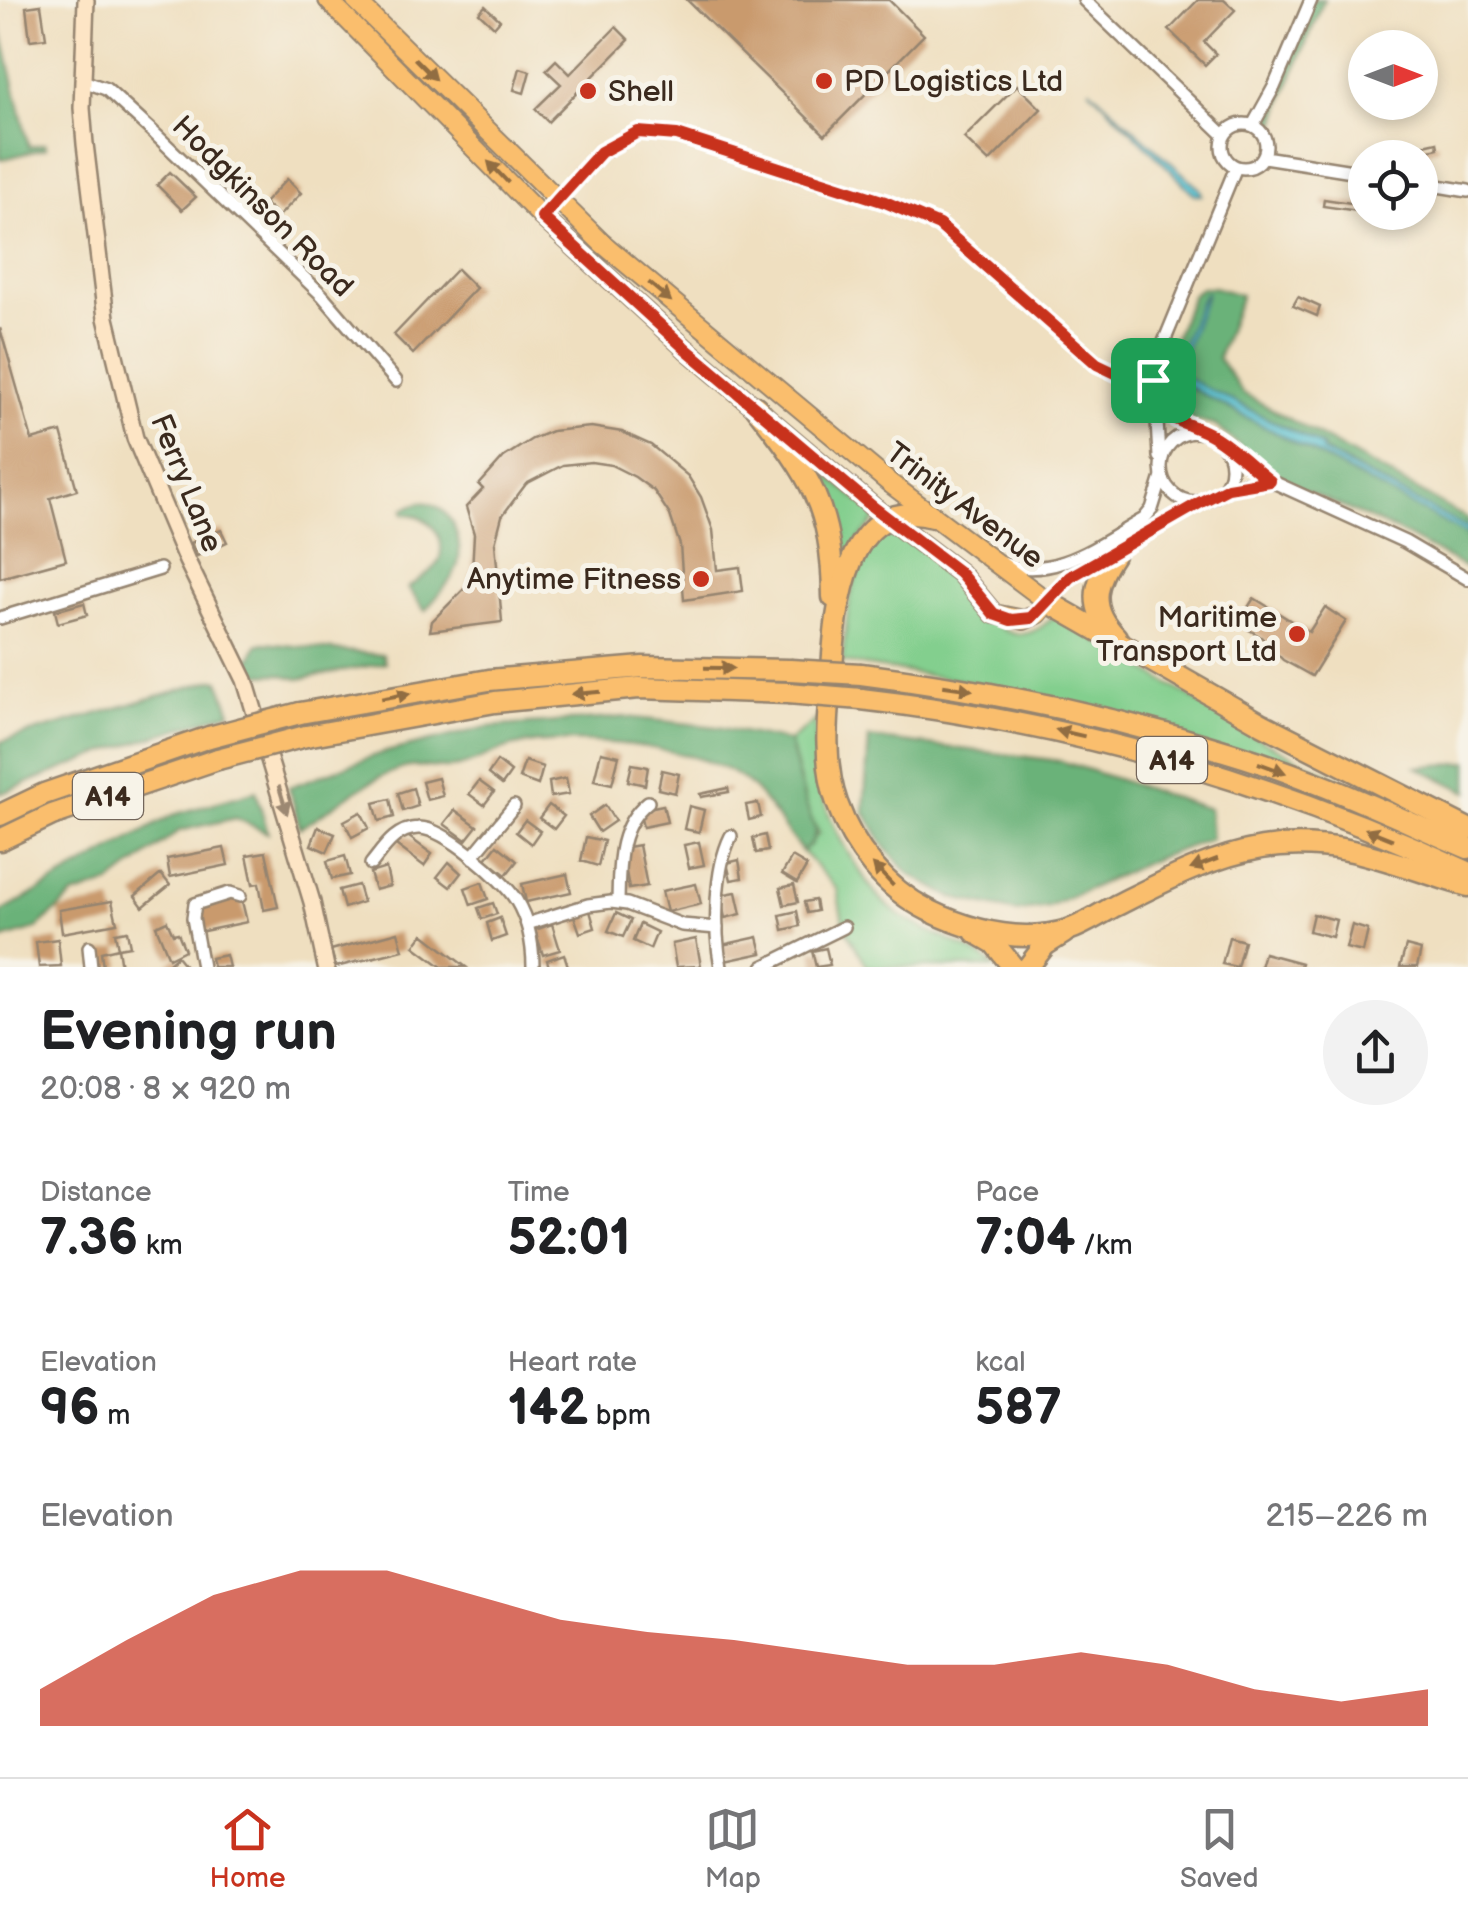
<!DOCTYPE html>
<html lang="en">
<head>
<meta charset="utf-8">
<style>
  body { margin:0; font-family:"Balsamiq Sans",sans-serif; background:#f2f2f2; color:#202124; height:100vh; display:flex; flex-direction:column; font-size:38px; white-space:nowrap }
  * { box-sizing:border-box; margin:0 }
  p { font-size:32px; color:#757577 }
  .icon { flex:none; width:55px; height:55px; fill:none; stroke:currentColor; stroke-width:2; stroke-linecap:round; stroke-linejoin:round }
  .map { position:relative; height:967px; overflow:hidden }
  .drawer { display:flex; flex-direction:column; background:#fff; flex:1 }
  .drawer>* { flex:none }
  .needle { width:65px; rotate:90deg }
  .tools { position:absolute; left:1348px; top:30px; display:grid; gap:20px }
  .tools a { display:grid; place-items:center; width:90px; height:90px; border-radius:50%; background:#fff; box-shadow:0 5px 15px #0003; font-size:50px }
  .pin { position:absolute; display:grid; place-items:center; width:85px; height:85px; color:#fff; margin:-42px; border-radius:20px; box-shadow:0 5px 15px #0006 }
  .round { display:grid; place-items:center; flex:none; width:105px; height:105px; border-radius:52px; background:#f2f2f2 }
  .head { display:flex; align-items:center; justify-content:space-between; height:170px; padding:0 40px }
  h1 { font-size:55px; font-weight:600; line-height:75px }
  .metrics { display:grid; grid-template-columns:repeat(3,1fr); gap:15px; height:170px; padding:10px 40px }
  .metrics div { display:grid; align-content:center }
  .metrics b { font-size:50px; font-weight:600 }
  .metrics small { font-size:28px; font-weight:400 }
  .metrics p { font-size:28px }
  .chart { height:280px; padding:20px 40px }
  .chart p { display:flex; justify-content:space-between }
  .chart svg { width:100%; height:180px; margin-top:10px; fill:#c8321e; opacity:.7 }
  .dock { display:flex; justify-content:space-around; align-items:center; height:140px; border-top:2px solid #e0e0e0; background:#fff; font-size:28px; color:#757577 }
  .dock a { display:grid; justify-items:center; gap:5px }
  .dock .active { color:#c8321e }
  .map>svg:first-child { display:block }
  .green { fill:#83cf8e; stroke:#5f7c56; stroke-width:2.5 }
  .forest { fill:#6ab279; stroke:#526e4c; stroke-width:2.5 }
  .water { fill:#5ac5d5; stroke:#4a787a; stroke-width:2.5 }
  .building { fill:#c99a6d }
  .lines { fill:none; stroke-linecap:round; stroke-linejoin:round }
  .street-casing { stroke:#95846f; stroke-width:16 }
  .secondary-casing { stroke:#95846f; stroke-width:20 }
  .primary-casing { stroke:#95846f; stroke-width:22 }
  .highway-casing { stroke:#95846f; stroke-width:25 }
  .street { stroke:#fff; stroke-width:11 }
  .secondary { stroke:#fde5c5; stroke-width:15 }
  .primary { stroke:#fabe6d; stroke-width:18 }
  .highway { stroke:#fabe6d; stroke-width:20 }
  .highway-bridge-casing { stroke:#95846f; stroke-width:25; stroke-linecap:butt }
  .highway-bridge { stroke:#fabe6d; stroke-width:20 }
  .oneway { fill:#916d42 }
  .oneway2 { fill:#9c8872 }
  .route-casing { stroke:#fff; stroke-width:20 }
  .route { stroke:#c8321e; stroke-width:12 }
  .poi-dot { fill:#c8321e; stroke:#f7f3e8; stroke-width:4 }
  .labels { text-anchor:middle; stroke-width:10; stroke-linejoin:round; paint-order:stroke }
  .shield { fill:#f7f3e8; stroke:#73665b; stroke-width:2.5 }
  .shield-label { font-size:28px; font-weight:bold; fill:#3b2a1e }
  .poi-label { font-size:30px; fill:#3b2a1e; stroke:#f7f3e8; text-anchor:start }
  .street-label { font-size:30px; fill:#3b2a1e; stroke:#f7f3e8 }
</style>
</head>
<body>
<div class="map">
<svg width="1468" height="967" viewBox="0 0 1468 967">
  <rect width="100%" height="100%" fill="#f7f3e8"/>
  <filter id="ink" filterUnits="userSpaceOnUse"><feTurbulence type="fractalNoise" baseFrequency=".01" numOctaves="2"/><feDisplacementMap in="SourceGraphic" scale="20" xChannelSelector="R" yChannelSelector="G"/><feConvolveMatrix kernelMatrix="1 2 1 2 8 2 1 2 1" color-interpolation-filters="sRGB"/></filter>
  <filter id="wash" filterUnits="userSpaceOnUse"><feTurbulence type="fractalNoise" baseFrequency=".0048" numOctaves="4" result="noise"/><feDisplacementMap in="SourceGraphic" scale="40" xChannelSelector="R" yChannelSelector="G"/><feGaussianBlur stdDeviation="2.25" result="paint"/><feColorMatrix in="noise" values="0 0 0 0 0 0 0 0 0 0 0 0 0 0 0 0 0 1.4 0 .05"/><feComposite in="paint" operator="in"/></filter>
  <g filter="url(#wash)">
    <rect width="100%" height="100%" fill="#efdfc0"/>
    <g class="green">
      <path d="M823,472L878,516L846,556L842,554L840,533L822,479Z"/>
      <path d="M893,527C913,543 936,558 954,576C984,608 1008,664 1055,615L1263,741L1402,811L970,682L842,662C848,616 848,553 893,527Z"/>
      <path d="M816,720C812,779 827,824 860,871C869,886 880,901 895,912C926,935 966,942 995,967H868L844,927L837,889L802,851L819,833L809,815L789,741Z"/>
    </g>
    <g class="forest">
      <path d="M1310,0H1324L1286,92L1273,133C1259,106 1299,29 1310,0Z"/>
      <path d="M0,25L29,147L45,144L46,148L0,160Z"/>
      <path d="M1213,287L1241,295L1218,358L1243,393L1468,519V526L1464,527L1322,450L1323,446L1176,373L1206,292L1170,377L1468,535V569L1395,530L1276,478L1216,426L1187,418L1174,408L1164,378L1167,357L1192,295L1201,288Z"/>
      <path d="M421,502C451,502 468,546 455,572C448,586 435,598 425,611L408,588C417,580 434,572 439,560C448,536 426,513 404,514L403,509Z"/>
      <path d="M264,643L383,655L385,663L299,679L279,674L252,675L248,659L252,657L257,645Z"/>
      <path d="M213,680H219L231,712L103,753L0,794V742Z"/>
      <path d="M626,717L717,727L789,741L805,802L816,831L811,844L802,851C780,826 766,795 738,776C691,745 570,734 515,746C495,750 477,763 458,767C438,771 418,762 398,770C362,782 332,809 300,828L289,787L382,753L487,727Z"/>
      <path d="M869,738L1061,761L1209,809L1211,839L1157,858L1049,907L1016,912L953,898L909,874L885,847L864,811Z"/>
      <path d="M1468,762V792L1417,767Z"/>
      <path d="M256,791L268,833L236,818L179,831L111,883L73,896L36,929L0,940V913L173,815Z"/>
    </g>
    <g class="water">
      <path d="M1089,88L1200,189L1202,195H1195Z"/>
      <path d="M1207,291L1177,373L1323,447L1322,451L1464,527L1468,526V535L1170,376L1199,303Z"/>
    </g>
    <g id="blocks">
      <g class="building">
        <path d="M687,0H889L924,35L825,135Z"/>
        <path d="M1198,0H1224L1235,10L1204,42L1216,54L1205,65L1169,30Z"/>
        <path d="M41,5L46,38L30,40L26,7Z"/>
        <path d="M485,6L500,20L494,27L479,13Z"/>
        <path d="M616,27L629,40L548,122L535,109L561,84L546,70L556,60L570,74Z"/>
        <path d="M520,68L530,71L524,93L514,90Z"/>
        <path d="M1017,85L1041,109L989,162L964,138Z"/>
        <path d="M1437,142L1438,148L1422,152L1420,146Z"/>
        <path d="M170,172L196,197L182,210L157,185Z"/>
        <path d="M287,179L301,193L279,216L264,203Z"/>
        <path d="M1324,199L1365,205V212L1323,206Z"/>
        <path d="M457,269L476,288L413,354L394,335Z"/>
        <path d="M1298,297L1320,307L1317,316L1293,306Z"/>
        <path d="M0,328L32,440L61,432L77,490L50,498L66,560L0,578Z"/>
        <path d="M591,427L622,432L651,445L688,476L701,497L713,530L717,570L740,567L743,591L684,600L680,545L670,515L654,491L635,477L611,465L591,462L563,465L526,484L502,516L495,543L502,622L430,631L432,621L466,587L472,571L474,534L466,507L483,489L479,485L504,457L532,439L552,431Z"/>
        <path d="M221,530L227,542L197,556L191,543Z"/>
        <path d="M1254,598L1309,632L1325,607L1346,621L1312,676L1283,660L1261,637L1238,623Z"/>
        <path d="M84,603L87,615L58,623L55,611Z"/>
        <path d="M601,752L619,756L612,784L594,780Z"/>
        <path d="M497,761L511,772L502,785L488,774Z"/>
        <path d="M525,761L543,767L538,785L519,778Z"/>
        <path d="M632,764L648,767L645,785L628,781Z"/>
        <path d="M662,770L679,774L675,793L658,789Z"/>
        <path d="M438,778L443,796L427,800L422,782Z"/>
        <path d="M566,778L569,794L551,797L549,782Z"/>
        <path d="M479,781L494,792L484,805L469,794Z"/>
        <path d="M413,788L418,806L403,811L398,793Z"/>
        <path d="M728,788L729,792L701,797L700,794Z"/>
        <path d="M390,799L394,817L379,821L374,803Z"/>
        <path d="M758,803L761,817L749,820L746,805Z"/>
        <path d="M549,805L564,816L554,829L539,818Z"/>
        <path d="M605,805L615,821L599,832L589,816Z"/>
        <path d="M663,805L667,822L643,827L639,810Z"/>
        <path d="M689,806L704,810L699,832L684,829Z"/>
        <path d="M455,810L477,826L466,840L444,824Z"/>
        <path d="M361,812L369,828L352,837L344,821Z"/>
        <path d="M525,820L540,831L531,844L516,832Z"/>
        <path d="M318,827L335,834L327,852L311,845Z"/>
        <path d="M405,834L432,854L424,866L396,845Z"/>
        <path d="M765,835L768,851L756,853L753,838Z"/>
        <path d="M586,837L604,841L598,866L581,861Z"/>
        <path d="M699,842L704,865L689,868L684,845Z"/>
        <path d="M497,845L517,861L506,875L486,859Z"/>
        <path d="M639,845L647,886L629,889L622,848Z"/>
        <path d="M224,848L228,865L170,877L167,859Z"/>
        <path d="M266,852L278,907L264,910L259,883L253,884L247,855Z"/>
        <path d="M345,856L350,875L332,879L327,861Z"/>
        <path d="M792,857L807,866L797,883L782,874Z"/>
        <path d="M739,860L742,878L731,880L727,863Z"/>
        <path d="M449,862L461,873L450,887L437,877Z"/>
        <path d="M386,868L390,886L375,890L370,873Z"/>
        <path d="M161,874L170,885L143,907L135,896Z"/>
        <path d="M567,874L571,892L526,902L522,884Z"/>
        <path d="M482,882L488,899L471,905L465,888Z"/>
        <path d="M696,884L701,904L667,912L662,891Z"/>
        <path d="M358,885L363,902L344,908L339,890Z"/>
        <path d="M794,885L798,902L784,905L780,888Z"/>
        <path d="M736,892L741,914L725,918L720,895Z"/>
        <path d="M241,897L247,922L199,932L193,907Z"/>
        <path d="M815,900L817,911L807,913L804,902Z"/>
        <path d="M112,901L117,923L62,933L59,910Z"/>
        <path d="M493,903L497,914L482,919L478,908Z"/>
        <path d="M590,911L595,928L580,933L574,916Z"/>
        <path d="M797,911L800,926L783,930L780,915Z"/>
        <path d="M616,913L631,920L623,937L608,931Z"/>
        <path d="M1313,914L1336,920L1332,937L1309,931Z"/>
        <path d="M500,918L506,936L492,941L487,923Z"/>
        <path d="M167,921L173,934L178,933L185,950L169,958L156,926Z"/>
        <path d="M552,924L560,950L543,955L535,930Z"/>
        <path d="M640,924L657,932L650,949L633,941Z"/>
        <path d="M1352,925L1368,930L1363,952L1346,948Z"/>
        <path d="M127,931L130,946L118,948L115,933Z"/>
        <path d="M398,932L403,950L336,967L331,950Z"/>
        <path d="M423,934L466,967H442L414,946Z"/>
        <path d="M758,937L762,953L725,961L722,945Z"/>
        <path d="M1229,937L1244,941L1237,967L1222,964Z"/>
        <path d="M58,939L61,966L39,967L36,942Z"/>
        <path d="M696,939L701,966L676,967L672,944Z"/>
        <path d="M1406,946L1421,950L1417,967H1400Z"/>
        <path d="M118,948L121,967H103L101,952Z"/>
        <path d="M826,948L830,965L816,967L812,951Z"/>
        <path d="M1264,953L1301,963L1300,967H1260Z"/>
        <path d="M564,954L568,966L549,967L547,960Z"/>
        <path d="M226,955L229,967H213L211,958Z"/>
        <path d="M177,956L186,967H170L168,964Z"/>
      </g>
    </g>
  </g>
  <g filter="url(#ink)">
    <use href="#blocks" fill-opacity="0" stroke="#95846f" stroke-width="2.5"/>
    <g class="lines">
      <defs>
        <g id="street">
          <path d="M1084,0L1224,135"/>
          <path d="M83,81L106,89L153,132L322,295L396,381"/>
          <circle cx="1244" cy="146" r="22"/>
          <path d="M1253,125L1274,87L1311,0"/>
          <path d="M1264,157L1365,173"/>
          <path d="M1420,183L1468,191"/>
          <path d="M542,217L601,153L638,132L677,135L885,202L939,225L1097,364L1118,374L1153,380"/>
          <path d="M1156,403L1153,380L1159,354L1236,167"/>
          <circle cx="1196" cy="467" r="35"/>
          <path d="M1159,457L1156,403L1194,430"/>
          <path d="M1271,481L1405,542L1468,579"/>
          <path d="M1225,490L1243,484L1271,481L1227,448"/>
          <path d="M1002,563C1055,581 1099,544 1144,519L1152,509L1162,477"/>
          <path d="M1048,602L1070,577L1201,502"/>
          <path d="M0,618L160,569"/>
          <path d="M472,857L514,806"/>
          <path d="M371,864C384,848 395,829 418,828C443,826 503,879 516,900C528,920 533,944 533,967"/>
          <path d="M618,902C619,865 617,827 648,802"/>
          <path d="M527,924L588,905L611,902L627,904L682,925L717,928"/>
          <path d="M89,947L91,967"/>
          <path d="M202,967L193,918L195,904L230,893L240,896"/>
          <path d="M721,967C714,931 714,870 731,836"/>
          <path d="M763,967L844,927"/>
        </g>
        <path id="secondary" d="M86,0L82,108L85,144L106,318L135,438L187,561L245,680L312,902L326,967"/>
        <path id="primary" d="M328,0L542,217L686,349L873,507L960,573L994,614L1024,620L1038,614L1048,602L891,484L602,243L355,0"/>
        <g id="highway">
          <path d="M756,407C810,476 832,506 833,597"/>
          <path d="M933,517C845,494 836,610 832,668C828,712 822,761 837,803C853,848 886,889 928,910C971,931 1021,944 1068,930C1084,925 1100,914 1115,906C1163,882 1209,857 1262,848C1342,836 1395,865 1468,886"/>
          <path d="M1113,555C1093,585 1088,608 1116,637"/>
          <path d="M1048,602L1262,724L1468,829"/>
          <path d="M861,674C988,690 1112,716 1234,754C1314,778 1391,815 1468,848"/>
          <path d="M861,699C1072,723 1275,782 1468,872"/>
          <path d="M300,713L489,680L643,667L790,670"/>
          <path d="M306,736L495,702L639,688L788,693"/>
          <path d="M0,815L44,794L209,737"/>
          <path d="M0,840L52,815L218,759"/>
          <path d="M975,932L994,943L1013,967"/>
          <path d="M1028,967L1045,945L1064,933"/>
        </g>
      </defs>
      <use href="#street" class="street-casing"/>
      <use href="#secondary" class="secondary-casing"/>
      <use href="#primary" class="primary-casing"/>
      <use href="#highway" class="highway-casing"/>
      <use href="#street" class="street"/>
      <use href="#secondary" class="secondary"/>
      <use href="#primary" class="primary"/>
      <use href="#highway" class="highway"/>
      <defs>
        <g id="highway-bridge">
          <path d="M790,670L861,674"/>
          <path d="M788,693L861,699"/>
          <path d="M209,737L300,713"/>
          <path d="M218,759L306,736"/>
        </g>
      </defs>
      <use href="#highway-bridge" class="highway-bridge-casing"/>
      <use href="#highway-bridge" class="highway-bridge"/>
    </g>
    <defs><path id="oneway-solid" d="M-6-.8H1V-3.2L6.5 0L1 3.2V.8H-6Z" transform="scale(2.5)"/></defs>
    <g class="oneway">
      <use href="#oneway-solid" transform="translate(425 69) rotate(45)"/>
      <use href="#oneway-solid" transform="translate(498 172) rotate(-134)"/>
      <use href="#oneway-solid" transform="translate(660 292) rotate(40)"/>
      <use href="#oneway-solid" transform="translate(719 668) rotate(1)"/>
      <use href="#oneway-solid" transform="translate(958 688) rotate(9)"/>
      <use href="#oneway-solid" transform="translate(586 693) rotate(175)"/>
      <use href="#oneway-solid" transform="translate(396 696) rotate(-10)"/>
      <use href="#oneway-solid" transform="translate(1070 733) rotate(-167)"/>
      <use href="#oneway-solid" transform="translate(1272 768) rotate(20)"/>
      <use href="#oneway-solid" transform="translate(1379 834) rotate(-158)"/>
      <use href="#oneway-solid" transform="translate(1204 864) rotate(159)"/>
      <use href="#oneway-solid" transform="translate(883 875) rotate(-134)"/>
    </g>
    <use class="oneway2" href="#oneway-solid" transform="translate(283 800) rotate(73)"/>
  </g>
  <g class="lines" filter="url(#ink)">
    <defs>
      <path id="route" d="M638,132L677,135L885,202L939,225L1097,364L1118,374L1153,380C1156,423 1184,419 1213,436C1233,448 1252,467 1270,481L1228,488L1201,502L1070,577L1031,618L1011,620L994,614L960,573L873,507L686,349L542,217L601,152Z"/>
    </defs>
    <use href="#route" class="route-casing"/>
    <use href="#route" class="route"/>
  </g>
  <g class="poi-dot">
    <circle cx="824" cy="81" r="10"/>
    <circle cx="588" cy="91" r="10"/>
    <circle cx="701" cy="579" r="10"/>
    <circle cx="1297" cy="634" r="10"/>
  </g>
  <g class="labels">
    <g class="shield">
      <rect x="1137" y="737" width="70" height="46" rx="8"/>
      <rect x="73" y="773" width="70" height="46" rx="8"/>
    </g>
    <g class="shield-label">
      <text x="1172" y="770">A14</text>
      <text x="108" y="806">A14</text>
    </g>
    <g class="poi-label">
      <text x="844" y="91">PD Logistics Ltd</text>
      <text x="608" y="101">Shell</text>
      <text x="681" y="589" text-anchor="end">Anytime Fitness</text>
      <text x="1277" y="627" text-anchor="end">Maritime<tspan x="1277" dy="34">Transport Ltd</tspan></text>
    </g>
    <g class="street-label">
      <text transform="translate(263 206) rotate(45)" y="10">Hodgkinson Road</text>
      <text transform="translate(187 483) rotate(68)" y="10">Ferry Lane</text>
      <text transform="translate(965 505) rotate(37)" y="10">Trinity Avenue</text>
    </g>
  </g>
</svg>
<div class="tools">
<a><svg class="needle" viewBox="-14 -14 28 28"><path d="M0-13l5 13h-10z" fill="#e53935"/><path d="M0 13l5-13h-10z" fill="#757577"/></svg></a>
<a><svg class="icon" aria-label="locate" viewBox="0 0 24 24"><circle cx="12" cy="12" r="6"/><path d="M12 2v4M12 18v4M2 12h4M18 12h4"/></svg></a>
</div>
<div class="pin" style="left:1153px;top:380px;background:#1e9e55"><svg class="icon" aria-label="arrive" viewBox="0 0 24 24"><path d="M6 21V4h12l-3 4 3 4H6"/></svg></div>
</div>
<section class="drawer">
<div class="head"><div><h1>Evening run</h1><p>20:08 · 8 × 920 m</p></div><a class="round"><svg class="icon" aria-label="share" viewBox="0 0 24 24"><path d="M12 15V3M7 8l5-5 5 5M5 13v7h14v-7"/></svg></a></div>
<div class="metrics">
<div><p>Distance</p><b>7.36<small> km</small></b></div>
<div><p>Time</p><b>52:01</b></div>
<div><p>Pace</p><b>7:04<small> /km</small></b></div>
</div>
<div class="metrics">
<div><p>Elevation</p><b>96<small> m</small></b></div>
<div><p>Heart rate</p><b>142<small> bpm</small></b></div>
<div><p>kcal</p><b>587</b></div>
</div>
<div class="chart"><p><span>Elevation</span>215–226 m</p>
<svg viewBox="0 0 160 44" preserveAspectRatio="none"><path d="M0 44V35L10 23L20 12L30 6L40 6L50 12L60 18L70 21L80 23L90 26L100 29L110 29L120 26L130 29L140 35L150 38L160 35V44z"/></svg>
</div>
</section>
<nav class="dock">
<a class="active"><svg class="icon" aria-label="home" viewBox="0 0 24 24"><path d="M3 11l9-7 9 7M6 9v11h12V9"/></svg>Home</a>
<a><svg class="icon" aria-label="map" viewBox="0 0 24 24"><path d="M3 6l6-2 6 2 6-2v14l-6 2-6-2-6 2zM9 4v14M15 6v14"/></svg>Map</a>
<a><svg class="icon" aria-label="saved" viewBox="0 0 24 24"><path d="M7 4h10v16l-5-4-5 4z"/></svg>Saved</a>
</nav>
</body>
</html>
